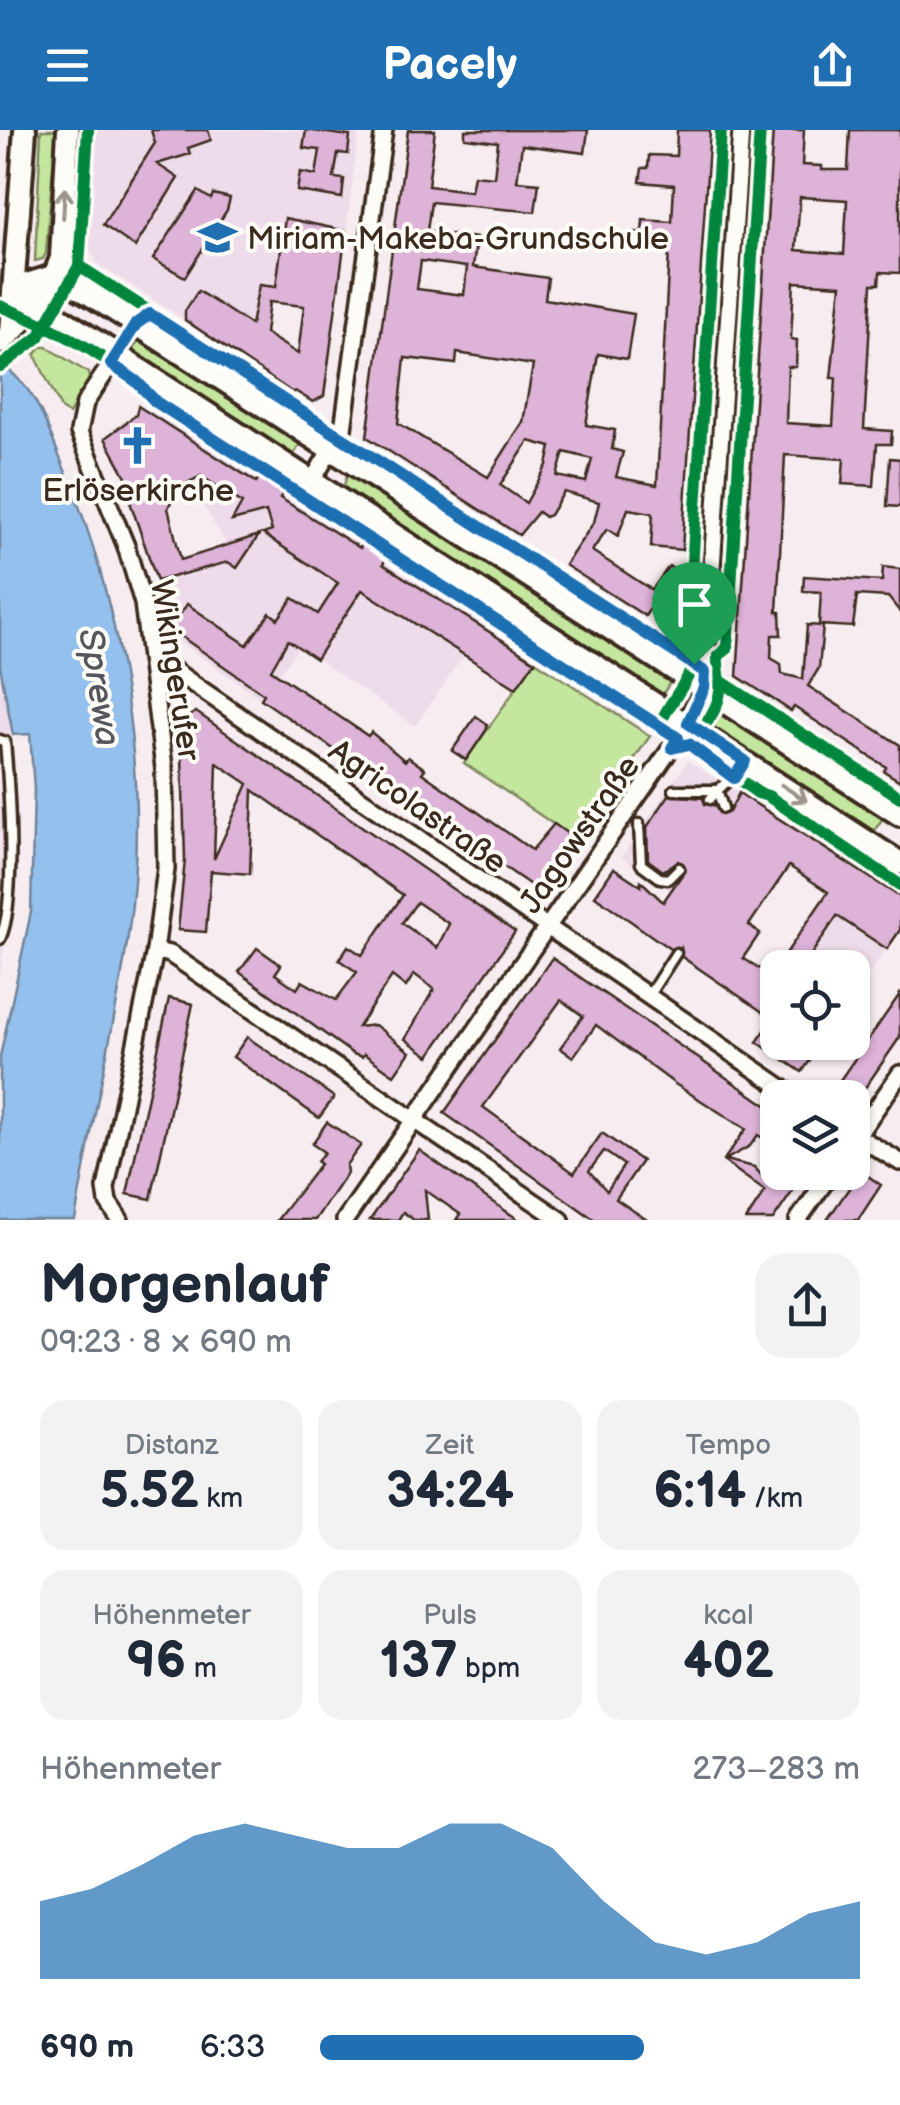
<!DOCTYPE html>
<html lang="de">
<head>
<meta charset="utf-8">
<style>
  body { margin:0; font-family:"Balsamiq Sans",sans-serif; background:#f2f2f3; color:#1f2937; height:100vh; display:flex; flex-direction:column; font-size:38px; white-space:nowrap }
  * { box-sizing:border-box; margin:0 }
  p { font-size:32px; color:#747a83 }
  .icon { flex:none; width:55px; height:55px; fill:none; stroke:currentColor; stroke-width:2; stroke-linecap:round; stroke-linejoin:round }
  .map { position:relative; height:1090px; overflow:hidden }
  .drawer { display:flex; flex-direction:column; background:#fff; flex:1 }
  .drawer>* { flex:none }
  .tools { position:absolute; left:760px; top:820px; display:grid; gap:20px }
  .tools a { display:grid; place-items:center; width:110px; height:110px; border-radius:20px; background:#fff; box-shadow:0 2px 8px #0004; font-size:50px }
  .pin { position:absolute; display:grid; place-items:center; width:85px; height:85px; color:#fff; margin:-102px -42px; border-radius:50% 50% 50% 0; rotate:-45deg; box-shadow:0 0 10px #0007 }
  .pin .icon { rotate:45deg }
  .round { display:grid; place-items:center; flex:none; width:105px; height:105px; border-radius:30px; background:#f2f2f3 }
  .headline { display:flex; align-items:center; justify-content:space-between; height:170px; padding:0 40px }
  h1 { font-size:55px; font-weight:700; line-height:75px }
  .figures { display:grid; grid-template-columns:repeat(3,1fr); gap:15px; height:170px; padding:10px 40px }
  .figures div { display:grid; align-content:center; border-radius:25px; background:#f2f2f3; text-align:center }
  .figures b { font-size:50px; font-weight:700 }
  .figures small { font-size:28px; font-weight:400 }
  .figures p { font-size:28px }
  .chart { height:280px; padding:20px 40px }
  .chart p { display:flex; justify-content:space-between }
  .chart svg { width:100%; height:180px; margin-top:10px; fill:#1f6fb2; opacity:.7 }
  ul { padding:0 40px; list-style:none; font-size:32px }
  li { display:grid; grid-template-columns:160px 120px 1fr; align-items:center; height:75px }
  li i { height:25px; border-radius:12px; background:#1f6fb2 }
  header { display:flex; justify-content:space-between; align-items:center; height:130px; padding:0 40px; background:#1f6fb2; color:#fff; font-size:45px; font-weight:700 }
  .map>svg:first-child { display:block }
  .built { fill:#efdcea }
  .green { fill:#c5e69f; stroke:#80885e; stroke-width:2.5 }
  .water { fill:#94c0ed; stroke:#70849a; stroke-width:2.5 }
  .building { fill:#ddb3d8; stroke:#3b2a1e; stroke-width:2.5; fill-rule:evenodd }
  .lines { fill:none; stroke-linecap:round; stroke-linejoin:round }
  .service-casing { stroke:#3b2a1e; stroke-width:15 }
  .minor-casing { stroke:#3b2a1e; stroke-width:22 }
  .secondary-casing { stroke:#3b2a1e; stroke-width:28 }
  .service { stroke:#fdfcf7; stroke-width:8 }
  .minor { stroke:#fdfcf7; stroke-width:15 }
  .secondary { stroke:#fdfcf7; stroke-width:20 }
  .cycleway-casing { stroke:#fdfcf7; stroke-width:19 }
  .cycleway { stroke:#00873e; stroke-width:12 }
  .oneway { stroke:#9c938a }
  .route-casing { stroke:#fff; stroke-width:20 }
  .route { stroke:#1f6fb2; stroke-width:12 }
  .labels { text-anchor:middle; stroke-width:8; stroke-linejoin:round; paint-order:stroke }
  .poi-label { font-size:32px; fill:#3b2a1e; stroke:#fdfcf7; text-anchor:start }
  .street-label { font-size:32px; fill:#3b2a1e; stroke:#fdfcf7 }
  .water-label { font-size:35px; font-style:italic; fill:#56575c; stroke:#fdfcf7 }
</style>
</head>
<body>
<header><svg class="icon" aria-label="menu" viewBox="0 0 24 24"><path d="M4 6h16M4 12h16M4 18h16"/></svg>Pacely<svg class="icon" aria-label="share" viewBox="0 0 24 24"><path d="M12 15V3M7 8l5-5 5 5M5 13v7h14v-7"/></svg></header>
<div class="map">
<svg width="900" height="1090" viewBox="0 0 900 1090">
  <rect width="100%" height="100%" fill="#f7edf1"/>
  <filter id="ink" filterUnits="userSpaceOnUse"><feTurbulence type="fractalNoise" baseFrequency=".01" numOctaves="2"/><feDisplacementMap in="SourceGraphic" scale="20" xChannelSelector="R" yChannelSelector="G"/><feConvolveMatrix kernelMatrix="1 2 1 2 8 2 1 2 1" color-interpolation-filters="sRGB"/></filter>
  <g filter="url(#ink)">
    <g class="built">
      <path d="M96,0H359L338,166L259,155L244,228L96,133L88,115Z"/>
      <path d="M154,278L486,493L415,596L299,517L261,569L168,504L157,451L235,429L147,281Z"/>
      <path d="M0,538L9,575L14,640L12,755L0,847Z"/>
      <path d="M688,631L739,663L670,761L621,727Z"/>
      <path d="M847,733L900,800L870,842L861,835L853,847L852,838H780L777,836Z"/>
    </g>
    <g class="green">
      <path d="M41,0H56L46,123L43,129L35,131Z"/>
      <path d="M140,208L302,311L291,329L130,224Z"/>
      <path d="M41,217H47L88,243L89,249L69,284L62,280L35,225Z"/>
      <path d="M355,345L672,549L661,567L342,362L347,346Z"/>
      <path d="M535,531L650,606L578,711L464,633Z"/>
      <path d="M723,582L885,685L872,704L712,600Z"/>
    </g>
    <path class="water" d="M0,228C8,240 15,245 23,254C40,272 51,306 60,328C123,474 152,656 127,813C113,906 90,997 75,1090H0V927L31,782L34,659L30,604L13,605L0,536Z"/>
    <g class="building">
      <path d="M151,0H208L211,10L188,18L190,24L157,34L178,48L135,117L103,95L155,13Z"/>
      <path d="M306,0L350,6L348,24L338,23L334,48L344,49L342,68L297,61L300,42L316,45L320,20L303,18Z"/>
      <path d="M408,0H435L428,56L471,61L474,45L494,47L498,12L465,8V0H588L585,23L522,15L517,51L539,53L535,82L431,72L427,101L477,108L473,137L548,148L545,169L634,184L627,229L598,224L586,295L615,300L612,319L623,322L616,347L657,355L669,120L631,118L634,102L642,103L643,90L672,92L674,55L640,52L642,38H648L649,25L676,26L677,0H710L682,420L651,417L653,383L628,379L618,406L607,399L592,421L652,460L669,436L677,442L655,478L652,476L645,486L565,435L594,392L599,372L564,362L550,385L545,387L538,382L519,405L367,307ZM421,131L467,137L464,165L417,159ZM457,223L533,235L523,292L488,347L398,293L405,228L456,234ZM529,311L551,317L547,335L526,373L500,355ZM564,322L592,329L586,352L557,346Z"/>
      <path d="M773,0H804L802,35L822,36V40H848L850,0H900V143L880,142L879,154H872L864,299L892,301L891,314H877L874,356L842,354L844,329L785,325L777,482H780L781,505H772L771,528L781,534L782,544L803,549L807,495L823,496L819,538L808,556L900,615V651L884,641L886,637L794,577L791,581L737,546ZM800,67L847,70L844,124L796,120ZM794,152L841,155L831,248H836L833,296L786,293L788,237H796L797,210L791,209Z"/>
      <path d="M198,61L211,69L213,64L230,68L227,80L185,147L153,129Z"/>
      <path d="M285,88L346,101L324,266L313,272L295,261L293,263L185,190V181L198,161L251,195L259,155L276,157ZM269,172L304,176L298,224L265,203Z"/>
      <path d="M138,276L256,352L261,346L285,361L280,368L360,418L364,411L387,426L383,434L535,531L516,558L362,460L316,529L288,510L271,540L368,606L371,602L405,631L408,627L425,639L422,643L532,720L554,694L578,711L542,763L261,569L264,564L170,499L187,474L247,515L270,483L278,489L293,468L318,484L338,453L263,404L272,401L266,382L232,391L242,373L201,346L170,362L172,370L168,378L181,430L259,405L237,438L228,432L157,451L125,357L130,354L105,308L136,285Z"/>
      <path d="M890,328L900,329V377L887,376Z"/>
      <path d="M883,437L900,439V482L888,467L857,465L853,497L819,495L821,462L803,461L804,446L882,451Z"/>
      <path d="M196,582L515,802L429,926L405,909L434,859L414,844L406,857L392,846L358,897L375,895L410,922L394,945L364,924L362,927L353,924L239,842L257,818L281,835L275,844L297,859L302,851L336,870L357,842L339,830L348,816L362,825L403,765L253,660L250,744L211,741L206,802L178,800L185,730L181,591ZM217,633L248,654L214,729ZM417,772L449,794L437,818L402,793Z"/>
      <path d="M476,586L487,594V599L466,630L452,621Z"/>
      <path d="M739,663L900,767V800L887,819L837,786L802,838H776L828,762L789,736L749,795L760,803L743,828L778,851V912H812L819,917L802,942L757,912L773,889L682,827L681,817L670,819L595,766L614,738L641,756V751L663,772L686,739L678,731L663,741L648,730L647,697L669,665L703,668L705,674L714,675L722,685L729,682Z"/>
      <path d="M552,828L778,983V1018L758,1005L750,1016L725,1030L754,1037L765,1049L770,1042H806L773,1090H746L765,1061L723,1031L746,999L675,954L596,895L573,927L560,918L583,886L561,870L483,977L574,1043L602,1003L642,1031L616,1069L647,1090H595L444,983ZM604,1021L624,1035L607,1061L589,1041Z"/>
      <path d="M900,864V907L858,968H838L831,963Z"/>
      <path d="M169,868L193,874L151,1069L127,1064Z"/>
      <path d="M247,907L334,967L319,988L233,927Z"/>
      <path d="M327,992L361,1015L346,1035L347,1043L315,1090H277L320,1034L317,1032L324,1022L312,1014Z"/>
      <path d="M419,1020L488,1069L519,1090H456L460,1084L425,1060L428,1090H414L403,1082L398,1090H370Z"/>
      <path d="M861,1041L881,1055L858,1090H827Z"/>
    </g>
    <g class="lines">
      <defs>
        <g id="service">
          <path d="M0,610L5,612C9,656 17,774 0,809"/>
          <path d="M674,660H717L723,678"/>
          <path d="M710,669C720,655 733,650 744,633"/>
          <path d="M639,694L641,734L660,748L668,749L679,738"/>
          <path d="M649,865L676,823"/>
        </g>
        <g id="minor">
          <path d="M117,225L85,273L79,302L126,416L143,473L164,638L166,739L155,821L106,1058L108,1072L120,1090"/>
          <path d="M312,351L343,299L384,0"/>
          <path d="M154,538H170L797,968"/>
          <path d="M155,821L170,824L561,1090"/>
          <path d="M852,1003L900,1032"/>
          <path d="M852,1013L900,944"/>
          <path d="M345,1090L671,618L704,558L741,0"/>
          <path d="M798,1090L832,1042"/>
        </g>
        <g id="secondary">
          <path d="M14,158L900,733"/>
          <path d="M14,158L56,145L89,164L900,685"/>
          <path d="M10,203L25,0"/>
          <path d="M0,213C26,190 50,161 61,128L68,0"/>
        </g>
      </defs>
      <use href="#service" class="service-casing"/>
      <use href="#minor" class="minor-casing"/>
      <use href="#secondary" class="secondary-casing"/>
      <use href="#service" class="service"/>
      <use href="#minor" class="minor"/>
      <use href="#secondary" class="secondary"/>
      <defs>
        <g id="cycleway">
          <path d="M79,136L900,667"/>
          <path d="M0,176C57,198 113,227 156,271L695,618L758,663L768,666L900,755"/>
          <path d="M0,237L39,207L79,136L88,0"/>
          <path d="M659,595C681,551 711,533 689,483L721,0"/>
          <path d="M676,618C695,614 719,580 720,560C721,550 717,538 718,526L727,519L760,0"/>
        </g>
      </defs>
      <use href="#cycleway" class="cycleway-casing"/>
      <use href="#cycleway" class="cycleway"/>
    </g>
    <defs><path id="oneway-shaft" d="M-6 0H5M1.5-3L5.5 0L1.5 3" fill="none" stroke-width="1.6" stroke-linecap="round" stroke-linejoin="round" transform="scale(2.5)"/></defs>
    <g class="oneway">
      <use href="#oneway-shaft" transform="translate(64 73) rotate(-87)"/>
      <use href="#oneway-shaft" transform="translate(794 663) rotate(33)"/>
    </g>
  </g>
  <g class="lines" filter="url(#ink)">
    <defs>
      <path id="route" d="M150,184L705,542L704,558L688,593L745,631L734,648L689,614L672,618L678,608L156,272L136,251L111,234L136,194Z"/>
    </defs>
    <use href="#route" class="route-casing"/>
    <use href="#route" class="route"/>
  </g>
  <defs>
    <symbol id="school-bare" viewBox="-9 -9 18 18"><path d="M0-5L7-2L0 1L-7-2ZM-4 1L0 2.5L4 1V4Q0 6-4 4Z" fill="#1f6fb2" stroke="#fdfcf7" stroke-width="2.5" paint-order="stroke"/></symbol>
    <symbol id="church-bare" viewBox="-9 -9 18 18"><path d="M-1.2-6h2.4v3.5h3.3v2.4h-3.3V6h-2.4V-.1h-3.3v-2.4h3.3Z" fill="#1f6fb2" stroke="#fdfcf7" stroke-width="2.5" paint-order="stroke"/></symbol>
  </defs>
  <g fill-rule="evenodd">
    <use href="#school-bare" x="190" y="80" width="55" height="55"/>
    <use href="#church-bare" x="110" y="288" width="55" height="55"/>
  </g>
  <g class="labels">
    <g class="poi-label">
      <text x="247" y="119">Miriam-Makeba-Grundschule</text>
      <text x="138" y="371" text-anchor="middle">Erlöserkirche</text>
    </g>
    <g class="street-label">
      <text transform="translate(176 540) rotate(81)" y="11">Wikingerufer</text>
      <text transform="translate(418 676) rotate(35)" y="11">Agricolastraße</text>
      <text transform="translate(579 704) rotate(-55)" y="11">Jagowstraße</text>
    </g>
    <g class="water-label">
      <text transform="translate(100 557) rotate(81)" y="12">Sprewa</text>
    </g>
  </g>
</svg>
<div class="tools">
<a><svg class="icon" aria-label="locate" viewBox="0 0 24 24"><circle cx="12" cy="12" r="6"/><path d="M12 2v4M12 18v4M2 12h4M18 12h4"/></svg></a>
<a><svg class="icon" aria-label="layers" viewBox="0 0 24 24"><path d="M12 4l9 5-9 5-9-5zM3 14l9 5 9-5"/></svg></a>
</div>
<div class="pin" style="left:694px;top:534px;background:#1e9e55"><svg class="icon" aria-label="arrive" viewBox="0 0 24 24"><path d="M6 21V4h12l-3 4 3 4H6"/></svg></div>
</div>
<section class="drawer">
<div class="headline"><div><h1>Morgenlauf</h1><p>09:23 · 8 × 690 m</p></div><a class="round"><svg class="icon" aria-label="share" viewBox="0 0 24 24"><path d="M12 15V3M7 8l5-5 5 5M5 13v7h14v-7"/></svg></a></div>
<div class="figures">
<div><p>Distanz</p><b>5.52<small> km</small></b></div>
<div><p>Zeit</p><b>34:24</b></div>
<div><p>Tempo</p><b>6:14<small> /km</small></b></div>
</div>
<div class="figures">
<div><p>Höhenmeter</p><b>96<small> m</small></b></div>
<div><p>Puls</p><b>137<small> bpm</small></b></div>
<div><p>kcal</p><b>402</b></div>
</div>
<div class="chart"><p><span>Höhenmeter</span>273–283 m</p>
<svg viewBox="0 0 160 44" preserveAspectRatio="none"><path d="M0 44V25L10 22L20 16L30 9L40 6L50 9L60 12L70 12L80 6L90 6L100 12L110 25L120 35L130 38L140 35L150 28L160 25V44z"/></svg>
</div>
<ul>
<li><b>690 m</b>6:33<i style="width:60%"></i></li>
</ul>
</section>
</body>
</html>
